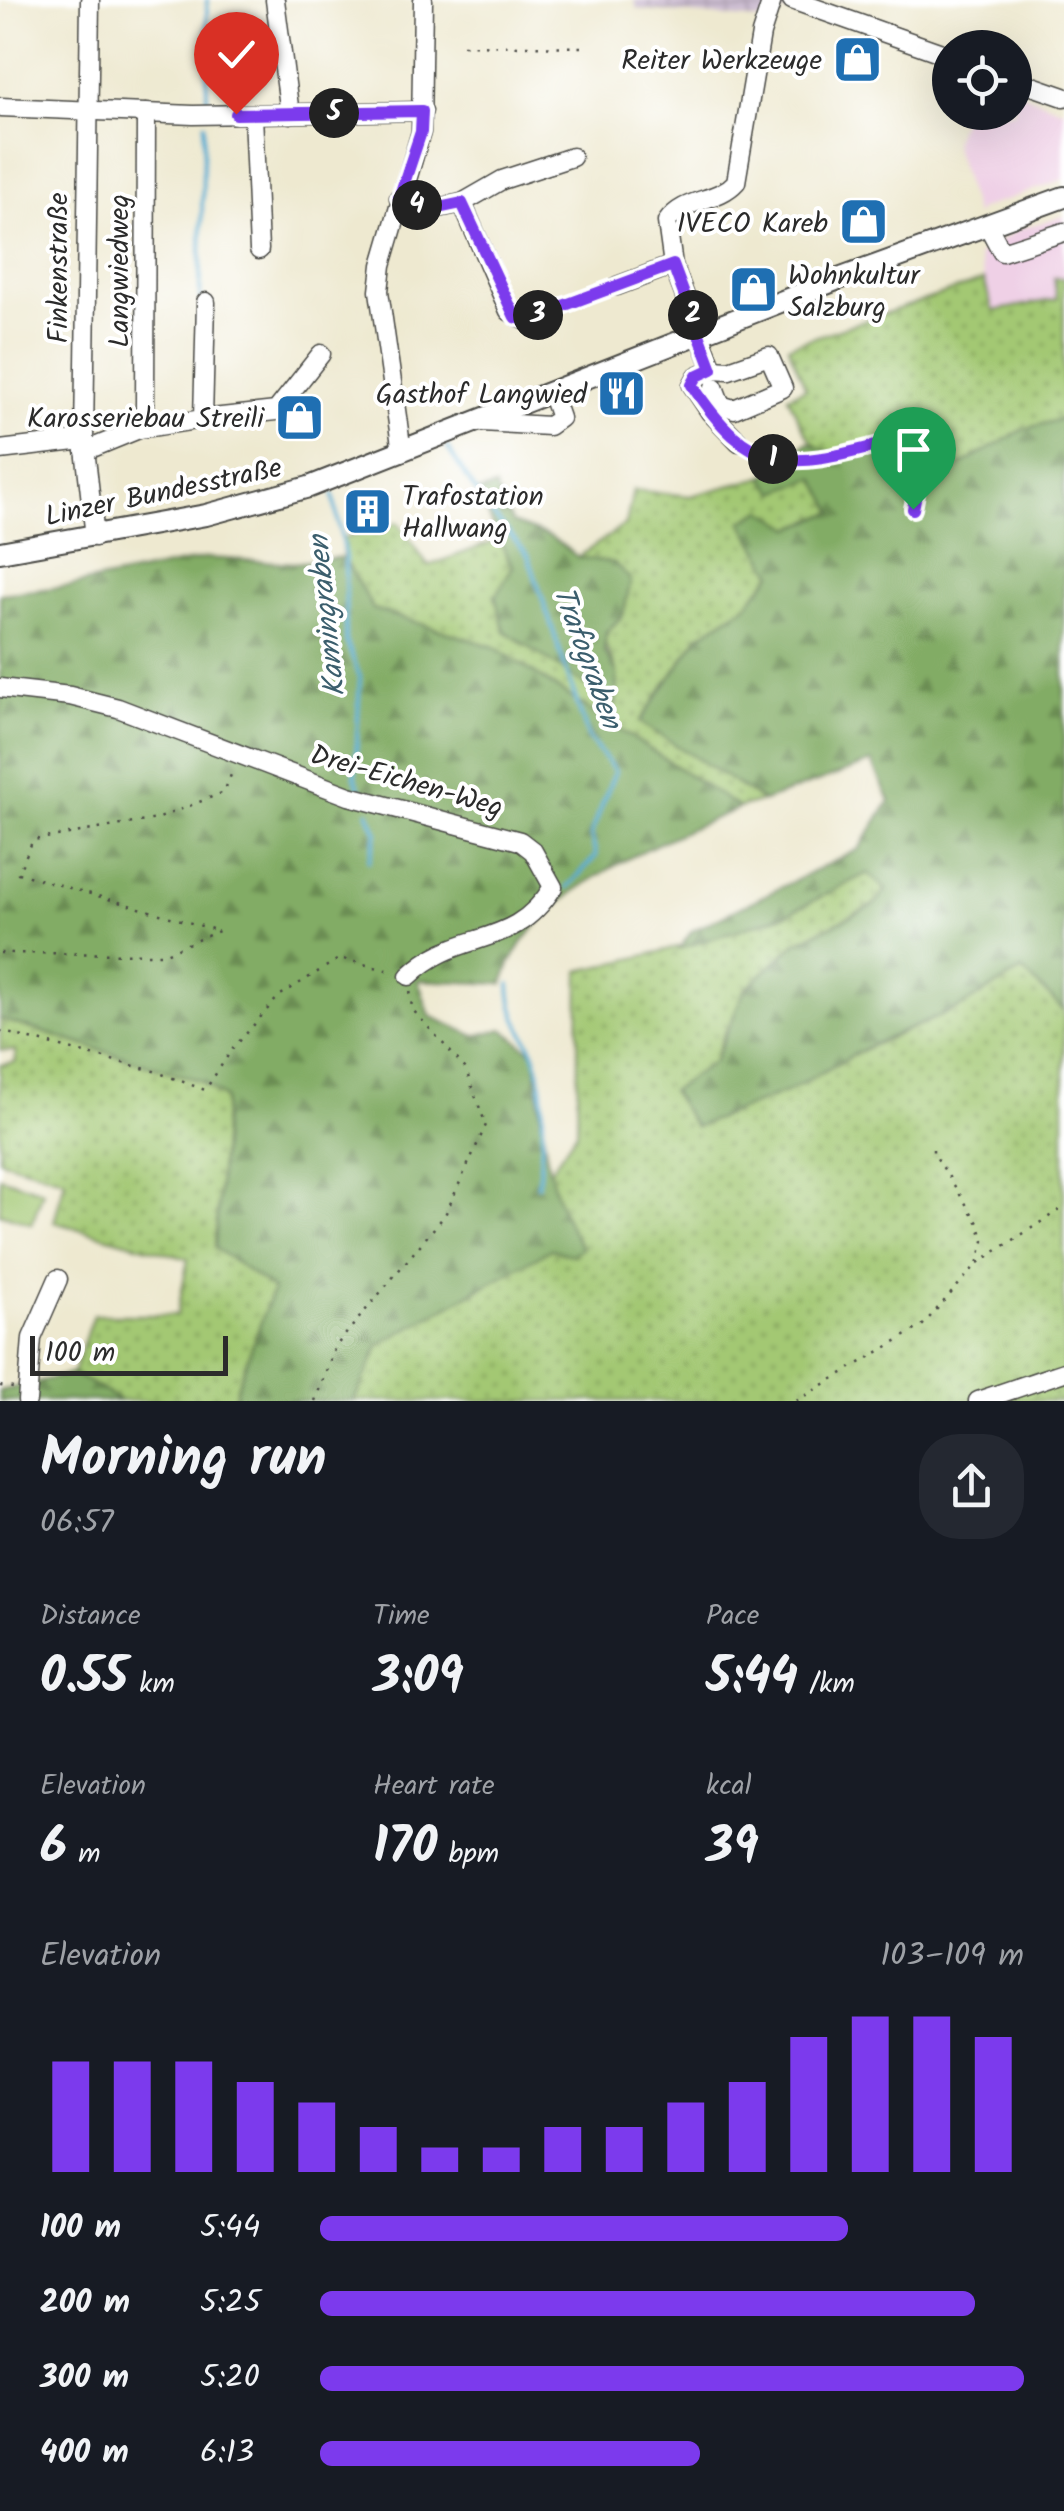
<!DOCTYPE html>
<html lang="en">
<head>
<meta charset="utf-8">
<style>
  body { margin:0; font-family:Kalam,sans-serif; background:#242831; color:#f1f3f6; height:100vh; display:flex; flex-direction:column; font-size:38px; white-space:nowrap }
  * { box-sizing:border-box; margin:0 }
  p { font-size:32px; color:#9ea1a6 }
  .icon { flex:none; width:55px; height:55px; fill:none; stroke:currentColor; stroke-width:2; stroke-linecap:round; stroke-linejoin:round }
  .map { position:relative; height:1401px; overflow:hidden }
  .details { display:flex; flex-direction:column; background:#171b24; flex:1 }
  .details>* { flex:none }
  .controls { position:absolute; left:932px; top:30px; display:grid; gap:20px }
  .controls a { display:grid; place-items:center; width:100px; height:100px; border-radius:50%; background:#171b24; box-shadow:0 10px 40px #0002; font-size:50px }
  .scale { position:absolute; left:30px; bottom:25px; width:198px; box-sizing:border-box; padding-left:10px; border:5px solid #2b2b2b; border-top:0; font-size:28px; line-height:35px; white-space:nowrap; color:#2b2b2b; -webkit-text-stroke:8px #fff; paint-order:stroke }
  .pin { position:absolute; display:grid; place-items:center; width:85px; height:85px; color:#fff; margin:-102px -42px; border-radius:50% 50% 50% 0; rotate:-45deg; box-shadow:0 0 10px #0007 }
  .pin .icon { rotate:45deg }
  .km { position:absolute; width:50px; height:50px; margin:-25px; border-radius:50%; background:#222; color:#fff; font-size:28px; line-height:50px; text-align:center }
  .round { display:grid; place-items:center; flex:none; width:105px; height:105px; border-radius:40px; background:#242831 }
  .head { display:flex; align-items:center; justify-content:space-between; height:170px; padding:0 40px }
  h1 { font-size:55px; font-weight:700; line-height:75px }
  .stats { display:grid; grid-template-columns:repeat(3,1fr); gap:15px; height:170px; padding:10px 40px }
  .stats div { display:grid; align-content:center }
  .stats b { font-size:50px; font-weight:700 }
  .stats small { font-size:28px; font-weight:400 }
  .stats p { font-size:28px }
  .chart { height:280px; padding:20px 40px }
  .chart p { display:flex; justify-content:space-between }
  .chart svg { width:100%; height:180px; margin-top:10px; stroke:#7c3aed; stroke-width:6 }
  ul { padding:0 40px; list-style:none; font-size:32px }
  li { display:grid; grid-template-columns:160px 120px 1fr; align-items:center; height:75px }
  li i { height:25px; border-radius:12px; background:#7c3aed }
  .map>svg:first-child { display:block }
  .built { fill:#efd0e6 }
  .industrial { fill:url(#industrial-grid) }
  .grass { fill:url(#grass-dots); stroke:#677a4f; stroke-width:2.5 }
  .forest { fill:url(#forest-firs); stroke:#566c48; stroke-width:2.5 }
  .pitch { fill:#a3c873; stroke:#677a4f; stroke-width:2.5 }
  .lines { fill:none; stroke-linecap:round; stroke-linejoin:round }
  .stream { stroke:#53abd0; stroke-width:4 }
  .minor-casing { stroke:#484844; stroke-width:21 }
  .major-casing { stroke:#484844; stroke-width:24 }
  .path { stroke:#484844; stroke-width:2.5; stroke-dasharray:2.5 8; stroke-linecap:butt }
  .minor { stroke:#fff; stroke-width:18 }
  .major { stroke:#fff; stroke-width:20 }
  .route-casing { stroke:#fff; stroke-width:20 }
  .route { stroke:#7c3aed; stroke-width:12 }
  .labels { text-anchor:middle; stroke-width:8; stroke-linejoin:round; paint-order:stroke }
  .poi-label { font-size:28px; fill:#2b2b2b; stroke:#fff; text-anchor:end }
  .street-label { font-size:28px; fill:#2b2b2b; stroke:#fff }
  .water-label { font-size:30px; font-style:italic; fill:#3b5e6d; stroke:#fff }
</style>
</head>
<body>
<div class="map">
<svg width="1064" height="1401" viewBox="0 0 1064 1401">
  <defs>
    <pattern id="industrial-grid" width="8" height="8" patternUnits="userSpaceOnUse" patternTransform="scale(2.5)"><rect width="8" height="8" fill="#cdbed2"/><path d="M0 4h8M4 0v8" fill="none" stroke="#b0a3b4"/></pattern>
    <pattern id="grass-dots" width="8" height="8" patternUnits="userSpaceOnUse" patternTransform="scale(2.5)"><rect width="8" height="8" fill="#a3c873"/><path d="M2 2h.1M6 6h.1" fill="none" stroke="#85a35f" stroke-width="1.8" stroke-linecap="round"/></pattern>
    <pattern id="forest-firs" width="22" height="20" patternUnits="userSpaceOnUse" patternTransform="scale(2.5)"><rect width="22" height="20" fill="#82ac65"/><path d="M5 1l3.5 6h-7zM16 11l3.5 6h-7z" fill="#6b8c53"/></pattern>
  </defs>
  <rect width="100%" height="100%" fill="#fff"/>
  <filter id="ink" filterUnits="userSpaceOnUse"><feTurbulence type="fractalNoise" baseFrequency=".01" numOctaves="2"/><feDisplacementMap in="SourceGraphic" scale="20" xChannelSelector="R" yChannelSelector="G"/><feConvolveMatrix kernelMatrix="1 2 1 2 8 2 1 2 1" color-interpolation-filters="sRGB"/></filter>
  <filter id="wash" filterUnits="userSpaceOnUse"><feTurbulence type="fractalNoise" baseFrequency=".0048" numOctaves="4" result="noise"/><feDisplacementMap in="SourceGraphic" scale="40" xChannelSelector="R" yChannelSelector="G"/><feGaussianBlur stdDeviation="2.25" result="paint"/><feColorMatrix in="noise" values="0 0 0 0 0 0 0 0 0 0 0 0 0 0 0 0 0 1.4 0 .05"/><feComposite in="paint" operator="in"/></filter>
  <g filter="url(#wash)">
    <rect width="100%" height="100%" fill="#eee9d0"/>
    <g class="built">
      <path d="M1015,91L1064,110V179L980,209L975,215L953,143L964,113L1015,112Z"/>
      <path d="M1064,216V278H1055L1058,299L992,312L978,255L1019,229Z"/>
    </g>
    <path class="industrial" d="M634,0H791L790,10L758,20L637,9Z"/>
    <g class="grass">
      <path d="M1054,278H1064L1063,419L1022,430L924,487L909,463L889,448C825,471 812,451 788,396L806,388L788,346L984,280L993,311L1057,299Z"/>
      <path d="M763,477L775,491L815,478L835,512L791,528L763,510L743,521L773,572L746,606L699,636L640,722L763,801L739,808L494,647L373,609L343,557L342,539L398,522L428,566L501,539L512,568L495,597L615,706C616,696 619,682 616,672C608,640 592,646 623,615L614,563L578,557L626,524L633,490L690,496Z"/>
      <path d="M868,873L886,890L874,905L797,942L724,1033L715,1061L671,1091L695,1127L788,1091L869,1047L961,1007L1023,970L1064,1010V1401H354L380,1344L552,1248H582L564,1220L547,1175L577,1131L579,971C688,947 768,924 868,873Z"/>
      <path d="M0,1019L202,1081L225,1099L215,1248L274,1288L236,1390L237,1401H120L73,1373L93,1315H177L188,1259L54,1222L65,1179L0,1160V1065L16,1062L15,1051L0,1050Z"/>
    </g>
    <g class="forest">
      <path d="M1064,418V1010L1022,970L961,1007L869,1046L788,1091L695,1127L671,1091L715,1061L744,991L797,942L874,905L886,890L868,873L787,914L679,949L692,931L859,849L890,801L872,762L764,801L640,722L699,636L746,606L773,573L742,522L763,510L792,528L834,512L815,478L775,492L763,477L808,442C838,458 856,460 889,448L909,463L924,487L1022,430Z"/>
      <path d="M495,487L512,523L551,537L578,557L614,563L631,580L623,615L606,632L604,650L617,673L616,706L505,631L495,597L512,568L478,492Z"/>
      <path d="M343,557L373,609L494,647L739,808C658,843 527,892 503,984L418,980L430,1016L475,1036L503,1029L535,1054C542,1124 543,1188 582,1248L571,1255L551,1249L380,1344L354,1401H237L236,1390L273,1289L215,1248L225,1098L201,1081L0,1019V594L70,586L207,558L294,563Z"/>
      <path d="M73,1373L120,1401H0V1391Z"/>
    </g>
    <path class="pitch" d="M0,1177L43,1191L32,1224L0,1213Z"/>
    <g class="lines">
      <g class="stream">
        <path d="M207,102V0"/>
        <path d="M200,298L204,124"/>
        <path d="M447,447L485,506L528,555L589,739L615,771L591,834L596,856L567,888"/>
        <path d="M333,494L345,557L346,641L360,677L355,777L361,792"/>
        <path d="M368,812L377,833L369,861"/>
        <path d="M510,984C511,1025 530,1033 538,1066C547,1105 542,1146 538,1185"/>
      </g>
    </g>
  </g>
  <g filter="url(#ink)">
    <g class="lines">
      <defs>
        <g id="minor">
          <path d="M90,0L84,440L95,537"/>
          <path d="M275,0L290,114"/>
          <path d="M792,0L950,56"/>
          <path d="M1015,80L1064,97"/>
          <path d="M0,107L193,115L423,111"/>
          <path d="M253,115L259,250"/>
          <path d="M399,198L429,210L462,203L502,180L572,157"/>
          <path d="M462,203L509,311L525,320"/>
          <path d="M988,226L1002,252L1064,232"/>
          <path d="M617,286L673,265"/>
          <path d="M713,369L729,370L769,356L783,388L734,409L721,405L714,387"/>
          <path d="M203,419L276,411L321,354"/>
          <path d="M482,422L549,426L560,418L552,395"/>
          <path d="M139,429L203,419L206,302"/>
          <path d="M739,442L710,412L692,385L697,376L713,369L673,265L667,222C684,197 717,203 736,182L761,34L772,0"/>
          <path d="M0,450L84,440"/>
          <path d="M85,451L139,429L145,412L146,113"/>
          <path d="M402,452L379,291L382,265L421,132L423,0"/>
          <path d="M0,688L70,696L118,708L349,796L520,841L533,851L553,887C513,952 459,927 409,976"/>
          <path d="M27,1401L32,1338L58,1279"/>
          <path d="M978,1401L1064,1372"/>
        </g>
        <path id="major" d="M0,552L206,515L309,487L836,280L1064,197"/>
      </defs>
      <use href="#minor" class="minor-casing"/>
      <use href="#major" class="major-casing"/>
      <g class="path">
        <path d="M463,45L585,47"/>
        <path d="M541,314L604,291"/>
        <path d="M754,450L779,462L883,444L900,448L919,479L913,509"/>
        <path d="M0,953L163,954L219,931L18,873L33,840L157,819L224,792L233,770"/>
        <path d="M0,1031L154,1071L205,1090L231,1051L279,996L340,958L394,972"/>
        <path d="M978,1263L1064,1207"/>
        <path d="M0,1386L13,1388"/>
        <path d="M315,1401L335,1347L445,1215L486,1125L465,1068L412,1009L410,989"/>
        <path d="M796,1401L922,1326L977,1264L984,1241L978,1223L933,1152V1143"/>
      </g>
      <use href="#minor" class="minor"/>
      <use href="#major" class="major"/>
    </g>
  </g>
  <g class="lines" filter="url(#ink)">
    <defs>
      <path id="route" d="M236,114L422,111L421,132L399,198L429,210L462,203L515,317L525,320L673,265L712,369L697,376L692,385C750,474 788,470 883,444L900,448L919,478L913,509"/>
    </defs>
    <use href="#route" class="route-casing"/>
    <use href="#route" class="route"/>
  </g>
  <defs>
    <symbol id="shop-square" viewBox="-11 -11 22 22"><rect x="-9" y="-9" width="18" height="18" rx="4" fill="#1f6fb2" stroke="#fff"/><path d="M-5-2.5h2.3a2.7 3.5 0 0 1 5.4 0H5L5.5 6h-11ZM-1.5-2.5h3a1.5 2.3 0 0 0-3 0Z" fill="#fff"/></symbol>
    <symbol id="restaurant-square" viewBox="-11 -11 22 22"><rect x="-9" y="-9" width="18" height="18" rx="4" fill="#1f6fb2" stroke="#fff"/><path d="M-5-6h1v4h1v-4h1v4h1v-4h1v5L-1.5 .5V6h-2V.5L-5-1ZM5-6V6H3V1.5H1.5Q1.5-4 5-6Z" fill="#fff"/></symbol>
    <symbol id="building-square" viewBox="-11 -11 22 22"><rect x="-9" y="-9" width="18" height="18" rx="4" fill="#1f6fb2" stroke="#fff"/><path d="M-4-6H4V6H1V3H-1V6H-4ZM-2.5-4.3h1.7v1.8h-1.7ZM.8-4.3h1.7v1.8H.8ZM-2.5-1h1.7V.8h-1.7ZM.8-1h1.7V.8H.8Z" fill="#fff"/></symbol>
  </defs>
  <g fill-rule="evenodd">
    <use href="#shop-square" x="830" y="32" width="55" height="55"/>
    <use href="#shop-square" x="836" y="194" width="55" height="55"/>
    <use href="#shop-square" x="726" y="262" width="55" height="55"/>
    <use href="#restaurant-square" x="594" y="366" width="55" height="55"/>
    <use href="#shop-square" x="272" y="390" width="55" height="55"/>
    <use href="#building-square" x="340" y="484" width="55" height="55"/>
  </g>
  <g class="labels">
    <g class="poi-label">
      <text x="822" y="69">Reiter Werkzeuge</text>
      <text x="828" y="232">IVECO Kareb</text>
      <text x="788" y="284" text-anchor="start">Wohnkultur<tspan x="788" dy="32">Salzburg</tspan></text>
      <text x="587" y="403">Gasthof Langwied</text>
      <text x="264" y="427">Karosseriebau Streili</text>
      <text x="402" y="505" text-anchor="start">Trafostation<tspan x="402" dy="32">Hallwang</tspan></text>
    </g>
    <g class="street-label">
      <text transform="translate(57 268) rotate(-90)" y="10">Finkenstraße</text>
      <text transform="translate(118 271) rotate(-90)" y="10">Langwiedweg</text>
      <text transform="translate(163 491) rotate(-12)" y="10">Linzer Bundesstraße</text>
      <text transform="translate(407 780) rotate(16)" y="10">Drei-Eichen-Weg</text>
    </g>
    <g class="water-label">
      <text transform="translate(326 616) rotate(-96)" y="10">Kamingraben</text>
      <text transform="translate(588 657) rotate(70)" y="10">Trafograben</text>
    </g>
  </g>
</svg>
<div class="controls">
<a><svg class="icon" aria-label="locate" viewBox="0 0 24 24"><circle cx="12" cy="12" r="6"/><path d="M12 2v4M12 18v4M2 12h4M18 12h4"/></svg></a>
</div>
<div class="scale">100 m</div>
<div class="pin" style="left:913px;top:509px;background:#1e9e55"><svg class="icon" aria-label="arrive" viewBox="0 0 24 24"><path d="M6 21V4h12l-3 4 3 4H6"/></svg></div>
<div class="pin" style="left:236px;top:114px;background:#d93025"><svg class="icon" aria-label="check" viewBox="0 0 24 24"><path d="M5 12l5 5 9-10"/></svg></div>
<b class="km" style="left:773px;top:459px">1</b>
<b class="km" style="left:693px;top:315px">2</b>
<b class="km" style="left:538px;top:315px">3</b>
<b class="km" style="left:417px;top:205px">4</b>
<b class="km" style="left:334px;top:113px">5</b>
</div>
<section class="details">
<div class="head"><div><h1>Morning run</h1><p>06:57</p></div><a class="round"><svg class="icon" aria-label="share" viewBox="0 0 24 24"><path d="M12 15V3M7 8l5-5 5 5M5 13v7h14v-7"/></svg></a></div>
<div class="stats">
<div><p>Distance</p><b>0.55<small> km</small></b></div>
<div><p>Time</p><b>3:09</b></div>
<div><p>Pace</p><b>5:44<small> /km</small></b></div>
</div>
<div class="stats">
<div><p>Elevation</p><b>6<small> m</small></b></div>
<div><p>Heart rate</p><b>170<small> bpm</small></b></div>
<div><p>kcal</p><b>39</b></div>
</div>
<div class="chart"><p><span>Elevation</span>103–109 m</p>
<svg viewBox="0 0 160 44" preserveAspectRatio="none"><path d="M5 44V17M15 44V17M25 44V17M35 44V22M45 44V27M55 44V33M65 44V38M75 44V38M85 44V33M95 44V33M105 44V27M115 44V22M125 44V11M135 44V6M145 44V6M155 44V11"/></svg>
</div>
<ul>
<li><b>100 m</b>5:44<i style="width:75%"></i></li>
<li><b>200 m</b>5:25<i style="width:93%"></i></li>
<li><b>300 m</b>5:20<i style="width:100%"></i></li>
<li><b>400 m</b>6:13<i style="width:54%"></i></li>
</ul>
</section>
</body>
</html>
